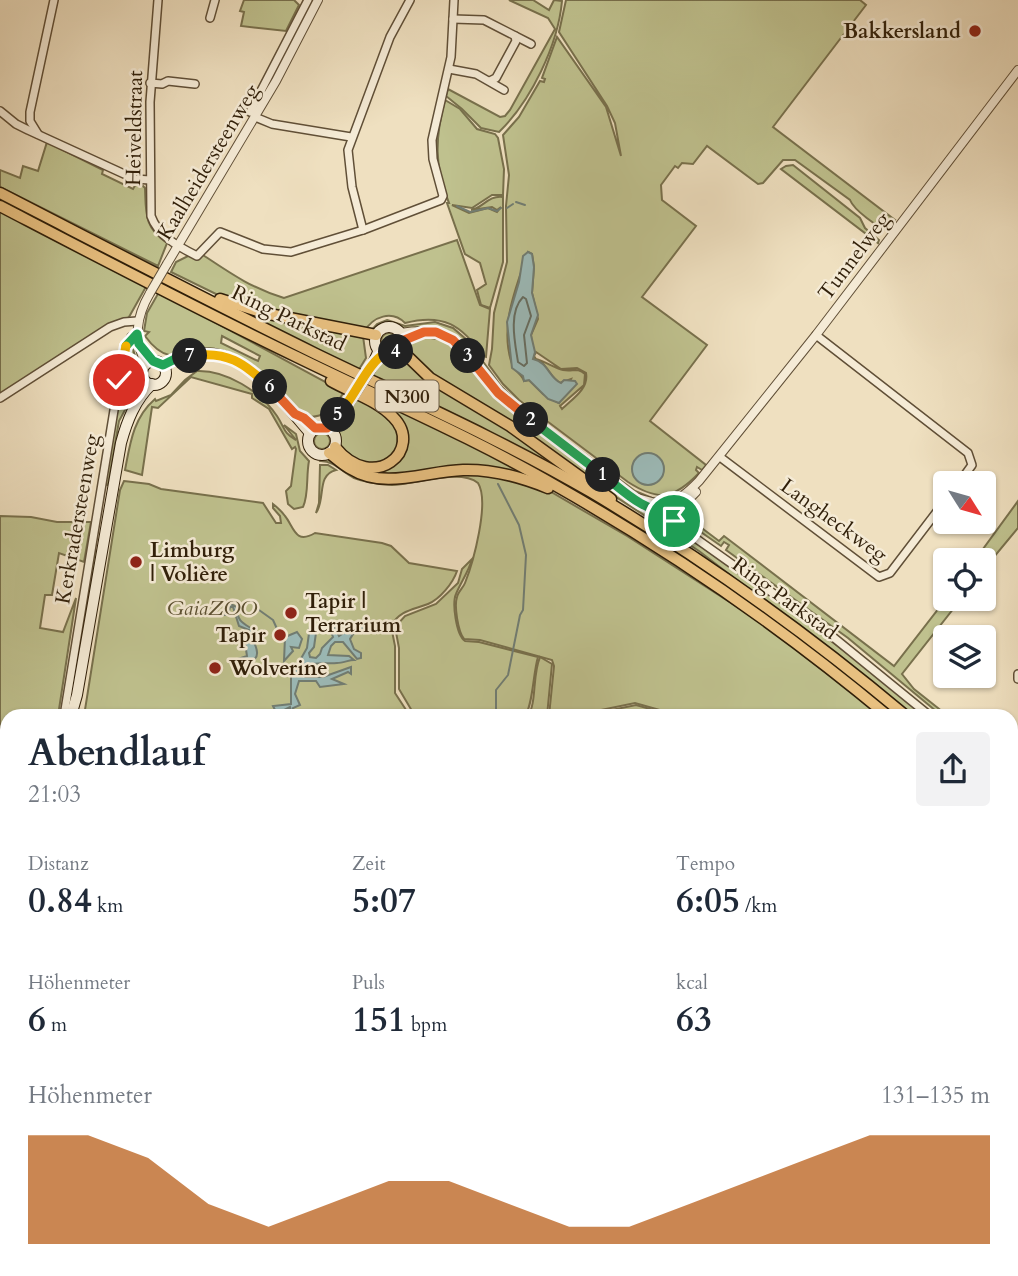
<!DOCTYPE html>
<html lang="de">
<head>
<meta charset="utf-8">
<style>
  body { margin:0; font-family:Cardo,serif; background:#f2f2f3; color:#1f2937; height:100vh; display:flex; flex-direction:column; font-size:26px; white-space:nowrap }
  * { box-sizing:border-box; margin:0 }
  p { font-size:23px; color:#747a83 }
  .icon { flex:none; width:38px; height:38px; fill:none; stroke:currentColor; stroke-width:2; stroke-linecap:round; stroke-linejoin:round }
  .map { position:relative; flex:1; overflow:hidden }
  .drawer { position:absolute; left:0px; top:709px; width:1018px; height:569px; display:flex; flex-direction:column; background:#fff; border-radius:21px 21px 0 0; box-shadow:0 2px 5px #0004 }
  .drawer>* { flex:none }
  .needle { width:46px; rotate:127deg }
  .buttons { position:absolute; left:933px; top:471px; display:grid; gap:14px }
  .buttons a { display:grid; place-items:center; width:63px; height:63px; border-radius:7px; background:#fff; box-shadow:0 2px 5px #0004; font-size:35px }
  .pin { position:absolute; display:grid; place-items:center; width:60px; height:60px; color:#fff; margin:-30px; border:4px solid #fff; border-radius:50%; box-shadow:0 2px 7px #0007 }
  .km { position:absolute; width:35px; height:35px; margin:-18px; border-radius:50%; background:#222; color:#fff; font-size:19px; line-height:35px; text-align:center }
  .round { display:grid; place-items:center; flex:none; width:74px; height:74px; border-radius:7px; background:#f2f2f3 }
  .summary { display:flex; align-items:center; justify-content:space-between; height:119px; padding:0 28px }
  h1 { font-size:38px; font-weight:800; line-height:52px }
  .stats { display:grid; grid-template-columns:repeat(3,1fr); gap:10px; height:119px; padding:7px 28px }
  .stats div { display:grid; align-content:center }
  .stats b { font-size:35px; font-weight:800 }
  .stats small { font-size:19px; font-weight:400 }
  .stats p { font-size:19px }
  .chart { height:196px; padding:14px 28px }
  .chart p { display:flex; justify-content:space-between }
  .chart svg { width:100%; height:126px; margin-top:7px; fill:#b45309; opacity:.7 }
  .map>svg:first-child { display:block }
  .green { fill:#bfc18e; stroke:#78704c; stroke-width:2; fill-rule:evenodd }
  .water { fill:#9cbbb9; stroke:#717d73; stroke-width:2 }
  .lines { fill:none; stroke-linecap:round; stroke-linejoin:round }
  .shore { stroke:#666d61; stroke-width:2 }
  .stream { stroke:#717d73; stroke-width:2 }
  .minor-casing { stroke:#604f37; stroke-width:10 }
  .tertiary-casing { stroke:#604f37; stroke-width:10 }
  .secondary-casing { stroke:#301f09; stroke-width:12 }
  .trunk-casing { stroke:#301f09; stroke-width:13 }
  .minor { stroke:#f5ebd6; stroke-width:7 }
  .tertiary { stroke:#f5ebd6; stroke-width:8 }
  .secondary { stroke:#f5ebd6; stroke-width:10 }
  .trunk { stroke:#e8c080; stroke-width:10 }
  .rail { stroke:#301f09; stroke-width:2; stroke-dasharray:12 12; stroke-linecap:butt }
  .tertiary-bridge-casing { stroke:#604f37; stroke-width:10; stroke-linecap:butt }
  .secondary-bridge-casing { stroke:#301f09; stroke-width:12; stroke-linecap:butt }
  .tertiary-bridge { stroke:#f5ebd6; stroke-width:8 }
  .secondary-bridge { stroke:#f5ebd6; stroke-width:10 }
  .split-1-casing { stroke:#fff; stroke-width:14 }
  .split-2-casing { stroke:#fff; stroke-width:14 }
  .split-3-casing { stroke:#fff; stroke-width:14 }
  .split-4-casing { stroke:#fff; stroke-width:14 }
  .split-5-casing { stroke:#fff; stroke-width:14 }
  .split-6-casing { stroke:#fff; stroke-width:14 }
  .split-7-casing { stroke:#fff; stroke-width:14 }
  .split-8-casing { stroke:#fff; stroke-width:14 }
  .split-9-casing { stroke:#fff; stroke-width:14 }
  .split-1 { stroke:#22a559; stroke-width:9 }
  .split-2 { stroke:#22a559; stroke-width:9 }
  .split-3 { stroke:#f0652b; stroke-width:9 }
  .split-4 { stroke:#f0652b; stroke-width:9 }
  .split-5 { stroke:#f5b400; stroke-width:9 }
  .split-6 { stroke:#f0652b; stroke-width:9 }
  .split-7 { stroke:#f5b400; stroke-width:9 }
  .split-8 { stroke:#22a559; stroke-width:9 }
  .split-9 { stroke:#f5b400; stroke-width:9 }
  .poi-dot { fill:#8f2418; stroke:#f5ebd6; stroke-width:2.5 }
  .labels { text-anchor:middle; stroke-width:5; stroke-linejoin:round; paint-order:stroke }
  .shield { fill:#f5ebd6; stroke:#6b5c46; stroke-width:2 }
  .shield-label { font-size:19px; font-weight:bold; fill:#301f09 }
  .poi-label { font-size:21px; font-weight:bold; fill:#301f09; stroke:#f5ebd6; text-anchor:start }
  .street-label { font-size:21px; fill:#301f09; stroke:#f5ebd6 }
  .park-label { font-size:21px; font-style:italic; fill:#5b5031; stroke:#f5ebd6 }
</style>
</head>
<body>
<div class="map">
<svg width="1018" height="1276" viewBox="0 0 1018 1276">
  <rect width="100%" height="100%" fill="#efe0c0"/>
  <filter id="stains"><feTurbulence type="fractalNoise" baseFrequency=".00286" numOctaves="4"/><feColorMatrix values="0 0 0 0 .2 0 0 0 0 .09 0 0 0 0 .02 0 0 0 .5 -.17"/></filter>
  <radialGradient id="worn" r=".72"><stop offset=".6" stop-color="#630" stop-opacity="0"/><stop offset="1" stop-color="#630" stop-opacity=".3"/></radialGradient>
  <g class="green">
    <path d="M244,0H294L299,5L286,31L241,26L244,12L240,11Z"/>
    <path d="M509,0H533L549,10L554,0L562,1C558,45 531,101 499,132L481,128L462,109L446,96L448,89L500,117L505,116L510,110L555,29L548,18Z"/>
    <path d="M566,0H860L866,5L773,127L895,220L888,230C878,228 854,210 850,200L795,160H783L763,183L758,184L707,146L693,164L682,163L678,168L675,166L661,185L662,200L696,226L642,297L707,345L650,421L706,465L702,470L697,467L696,470L699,473C674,499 659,502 628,482L519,400L503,384L489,365L492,349L494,313L507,262L506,206L509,175L503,135L519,117L540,81L544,82L545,79L542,78L557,37L606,107L621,156L615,123L607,106L559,32ZM528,252L532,254L534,267L532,293L538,319L531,335L533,359C548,362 548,376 560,383L571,379L559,403L543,394L529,380L524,381C522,374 514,371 512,364C499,326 516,288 528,252ZM536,352L561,369L577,368L586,373C589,389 572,399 562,409L560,406L584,385L585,374C577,367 573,372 563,370C557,369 544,361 536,359L534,356ZM644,454L657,456C664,465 666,472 657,481L637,480L633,473L634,463Z"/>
    <path d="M445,100L460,109L477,129L495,134L498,138L504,169L503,195H492L472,208L452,205L469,213L488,208L497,212L501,207L497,210L492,207L471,210C483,208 488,195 503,197V262L490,308L481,305L477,290L486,284L480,263L465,254L447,203H449C434,167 435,137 445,100Z"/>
    <path d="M47,142L103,170L102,174L133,189L136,184H141L145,188C146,214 144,227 167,243L158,266L0,187V170L20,178L23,166L38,171Z"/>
    <path d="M793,165L860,218L865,228L879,240L878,243L781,169L786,166Z"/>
    <path d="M0,196L494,443L606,505L752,600L902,716H894L840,672L648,537L0,202Z"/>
    <path d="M0,209L147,285L129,317L0,396Z"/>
    <path d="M457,240L480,305L490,309L486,357L483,356C462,325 443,313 405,323C392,310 373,316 364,332L280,313L220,296L171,272L176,262L190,255L199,258L203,255C230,273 253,289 284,298Z"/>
    <path d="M159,292L344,392C334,408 325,418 306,417C282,395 259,362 227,352C192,341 174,376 145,336L149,332L144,331L147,313ZM222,336L260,356L258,361L221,343Z"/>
    <path d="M231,308L363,336L366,358L358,371Z"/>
    <path d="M387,320L405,326L435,322L453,328L467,340L501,386L522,407L635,491L657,500L677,498L667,502L654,501L623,486L510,400L490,379L463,344L449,332L431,327L405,330L388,325L370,332L377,324Z"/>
    <circle cx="389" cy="341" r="8"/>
    <path d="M425,337L443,340L454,346L492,392L514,412L663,515L676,529C762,588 845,649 925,716H913L699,551L438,381L406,351L412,341Z"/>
    <path d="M132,345L136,360L134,376L138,386L119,421L108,485L103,484L127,350Z"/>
    <path d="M400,353L571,475L372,376L383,359Z"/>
    <path d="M197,371C226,370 260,391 277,416C285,428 283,433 296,440L284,425L296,434L300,451L309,461C306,475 309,495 303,507L294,509L288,504L286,491L291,486L296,449L295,447L292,449L269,409L252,398V394L191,377L158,408L152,407L142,475L125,470C130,444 133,418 155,399L156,401L171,395L185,380Z"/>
    <path d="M361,392L459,437L534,477L498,471L377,476L348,462L389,466L404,433Z"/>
    <path d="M358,397L382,411L398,429L397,450L381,465L355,461L338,443V430Z"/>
    <circle cx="322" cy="441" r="8"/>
    <path d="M325,457H328L357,475L477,472L546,489L627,536L759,621L882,716H681L635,703L572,716H549L554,666L552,660L480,640L464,639C458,632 454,606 457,597C458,592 463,588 465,583C473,563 490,502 478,483C459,468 415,485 392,485C379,484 366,483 354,478C342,472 334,461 321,461Z"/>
    <path d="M320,465H328L336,470C316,475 326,499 316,513L319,503Z"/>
    <path d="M124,481L149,484L161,489L263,503L276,523H281L280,516L273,508V504C277,507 282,512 285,516C294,527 295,545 315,533L382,543L391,546L409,563L457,571C453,583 440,599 428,604C413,610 400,610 391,626L395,646V693L410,716H84L120,490Z"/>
    <path d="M1018,501V528L984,569V560H975Z"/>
    <path d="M0,516L31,517L57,522H91L84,562L59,553L52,595H45L40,628L63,632L76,598L58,716H7V732L0,742Z"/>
    <path d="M686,520H691L719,541L724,536L894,666L946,599H961L902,674L914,689L948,716H942L848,638L726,550L729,545L724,542L721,546L688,523Z"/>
    <path d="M94,546L98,556L92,576L69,716H65Z"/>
    <path d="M472,559C469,571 461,582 456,594C452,603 456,635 465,641L479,642L538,657C533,673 533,705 525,716H415L399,689V648L395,627L405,616L436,604L458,583L462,569Z"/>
    <path d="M540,657L552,664L547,716H528C537,702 532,676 540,657Z"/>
    <path d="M636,705L675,716H582Z"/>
    <path d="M1012,829L1018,835V901L1012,899Z"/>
    <path d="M1012,952L1018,953V998L1012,997Z"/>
    <path d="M7,988V1080L0,1078V991Z"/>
    <path d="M1013,1033H1018V1074L1012,1073Z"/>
    <path d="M0,1080L7,1087V1127L0,1119Z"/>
    <path d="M0,1133L7,1142V1236L0,1228Z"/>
    <path d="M0,1240L7,1248V1270L26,1271L30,1276H0Z"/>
    <path d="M235,1270H464L472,1276H230Z"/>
    <path d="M541,1270L576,1271L573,1276H475L468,1271H510L521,1273Z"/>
    <path d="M634,1270L673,1271L667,1276L680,1271L731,1270L732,1275L731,1276H631Z"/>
    <path d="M875,1270L958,1271V1273L967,1276H871Z"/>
    <path d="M36,1271H90L94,1276H41Z"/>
    <path d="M100,1271H230L225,1276H104Z"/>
    <path d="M770,1271H831L838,1276H800L797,1274L774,1276Z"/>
  </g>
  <g class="water">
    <path d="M528,252L532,254L534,267L532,293L538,315L531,335L535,352L533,359C548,362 549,378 561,383L564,380L575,381L577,384L559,403L548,399L529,380L524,381L523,376L512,368L507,322L519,282L523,256Z"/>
    <circle cx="648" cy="469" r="16"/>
    <path d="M228,603L237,607C237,622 243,623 254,630L252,639C264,659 253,665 235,660L247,656L245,643L249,639L244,640L249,630L239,626L233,607H230L228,615H224V609Z"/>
    <path d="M357,624H365L367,626V629C360,629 353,632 350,639L354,649L361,653V658L357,659L343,642H335L331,646L328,655L349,656L354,660C349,660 343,663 337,663C323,664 311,660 300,672L305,677H323L351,667V674L348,672L332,679L344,684L320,687L316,681H299L295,694L300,705L293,708L294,716H292L290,707L282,711L283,716H278L273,706L291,704V673L299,667V662L307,648L310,626H317L314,647L309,653L310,657L316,658L320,654L322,648L333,637L331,632L323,629L324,625L334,626L339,636Z"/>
    <path d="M297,632L302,639L299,648L291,647L293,651L284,661L285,637Z"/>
    <path d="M731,1271H770L774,1276H731Z"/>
  </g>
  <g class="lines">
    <path class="shore" d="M523,297L526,299L531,316L524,335L527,363L524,366L518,362C515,343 508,312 523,297Z"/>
    <g class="stream">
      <path d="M516,202L525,205"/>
      <path d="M457,206L470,212L488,208L497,211L501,208"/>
      <path d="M507,208L513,204"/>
      <path d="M259,610L273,620L278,631L286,636"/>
      <path d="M496,716V690L508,675L520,615L523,610L526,555L519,525L498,484"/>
      <path d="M0,1049L7,1059"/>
      <path d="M482,1270L491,1276"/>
    </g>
    <defs>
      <g id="minor">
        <path d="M158,0L150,102L151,216C158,236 179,247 197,256L220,232L263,249L291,252L363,230L441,200L443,196L433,159L432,140L451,57L454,0"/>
        <path d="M210,18L215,0"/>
        <path d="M453,19L484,20L531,44"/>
        <path d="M449,69L476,74L504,90"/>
        <path d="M490,81L496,78L516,41L515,36"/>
        <path d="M150,83L162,84L168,81L195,84"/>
        <path d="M0,111L16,124L28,130L135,179L150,180"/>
        <path d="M250,112L308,0"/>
        <path d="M255,117L272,124L351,137"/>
        <path d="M38,134L30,121V112L54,0"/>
        <path d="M363,230L352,187L348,150L390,37L410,0"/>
        <path d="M816,335L968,453L972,465L959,483"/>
        <path d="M0,398L110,327L124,322L137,321"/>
        <path d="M720,457L879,577L890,573L945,501"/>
        <path d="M669,505L677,525L822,628L930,716"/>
        <path d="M1018,674V679"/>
        <path d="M64,716L124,349L131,337L137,334"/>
        <path d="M1012,788L1018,794"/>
        <path d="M1012,901L1018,902"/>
        <path d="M0,914L7,904"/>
        <path d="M0,976H7"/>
      </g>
      <g id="tertiary">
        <path d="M167,264L276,81L318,0"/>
        <path d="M400,333C419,330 437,329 453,340L508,403L644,507C666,517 680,509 696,492"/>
        <path d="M402,341L424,332"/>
        <path d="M139,344L153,361"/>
        <path d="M146,364C133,339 136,317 150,293"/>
        <path d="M631,496C665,507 673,508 699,481L816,335L1018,70"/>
        <path d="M0,1125L7,1133"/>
        <path d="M97,1270L100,1276"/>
      </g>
      <g id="secondary">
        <circle cx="389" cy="341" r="14"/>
        <circle cx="154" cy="373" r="12"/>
        <path d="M163,365C233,327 270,388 310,433"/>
        <path d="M371,368L379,350"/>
        <circle cx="322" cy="441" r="14"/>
        <path d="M327,428L349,402"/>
        <path d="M71,716L77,695L121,443C127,421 135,400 152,384"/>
        <path d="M0,924L7,915"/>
        <path d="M0,939L7,930"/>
      </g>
      <g id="trunk">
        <path d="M0,193C105,247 210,302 316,354C409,399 502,440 591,492C702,558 807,633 906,716"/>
        <path d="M0,206C98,257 197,309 297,357C385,400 474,438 558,487C674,553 785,630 888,716"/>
        <path d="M220,299L264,313L376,335"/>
        <path d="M400,349L430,378L510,426L611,499"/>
        <path d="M331,381C350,392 377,400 393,417C425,449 374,495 335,447"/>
        <path d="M329,453C336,458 343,465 351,469C385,490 426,471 463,470C493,469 521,477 548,488"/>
        <path d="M1012,808L1018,814"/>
        <path d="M1012,824L1018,830"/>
      </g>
    </defs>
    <use href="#minor" class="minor-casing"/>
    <use href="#tertiary" class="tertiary-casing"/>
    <use href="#secondary" class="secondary-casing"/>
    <use href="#trunk" class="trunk-casing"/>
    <use href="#minor" class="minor"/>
    <use href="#tertiary" class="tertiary"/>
    <use href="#secondary" class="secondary"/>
    <use href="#trunk" class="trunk"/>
    <g class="rail">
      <path d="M0,1234L7,1243"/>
      <path d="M30,1270L35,1276"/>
    </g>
    <defs>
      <path id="tertiary-bridge" d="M150,293L167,264"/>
      <path id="secondary-bridge" d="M349,402L371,368"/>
    </defs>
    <use href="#tertiary-bridge" class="tertiary-bridge-casing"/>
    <use href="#secondary-bridge" class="secondary-bridge-casing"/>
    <use href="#tertiary-bridge" class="tertiary-bridge"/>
    <use href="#secondary-bridge" class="secondary-bridge"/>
  </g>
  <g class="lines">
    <defs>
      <path id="split-1" d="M603,475C624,491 643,512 671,512L674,521"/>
      <path id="split-2" d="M531,420L603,475"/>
      <path id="split-3" d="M468,356L498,393L531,420"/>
      <path id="split-4" d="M396,352L402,341L424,332H436L453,340L468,356"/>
      <path id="split-5" d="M338,415C352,402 369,360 385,354C389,353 393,354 396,352"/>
      <path id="split-6" d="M270,387L295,414L304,418L315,428H327L338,415"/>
      <path id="split-7" d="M190,356C228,350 243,363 270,387"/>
      <path id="split-8" d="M126,346L137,334L139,344L153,361L163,365L177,358L190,356"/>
      <path id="split-9" d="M119,380L126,346"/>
    </defs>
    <use href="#split-1" class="split-1-casing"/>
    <use href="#split-2" class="split-2-casing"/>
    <use href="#split-3" class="split-3-casing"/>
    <use href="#split-4" class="split-4-casing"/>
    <use href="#split-5" class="split-5-casing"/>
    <use href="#split-6" class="split-6-casing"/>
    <use href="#split-7" class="split-7-casing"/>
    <use href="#split-8" class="split-8-casing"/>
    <use href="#split-9" class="split-9-casing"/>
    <use href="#split-1" class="split-1"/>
    <use href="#split-2" class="split-2"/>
    <use href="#split-3" class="split-3"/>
    <use href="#split-4" class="split-4"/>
    <use href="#split-5" class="split-5"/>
    <use href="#split-6" class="split-6"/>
    <use href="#split-7" class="split-7"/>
    <use href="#split-8" class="split-8"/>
    <use href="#split-9" class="split-9"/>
  </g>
  <g class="poi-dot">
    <circle cx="975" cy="31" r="7"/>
    <circle cx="136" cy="562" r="7"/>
    <circle cx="291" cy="613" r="7"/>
    <circle cx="280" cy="635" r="7"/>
    <circle cx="215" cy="668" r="7"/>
  </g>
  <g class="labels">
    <rect class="shield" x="375.5" y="380.5" width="63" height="31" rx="5"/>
    <g class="shield-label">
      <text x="407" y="403">N300</text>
    </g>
    <g class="poi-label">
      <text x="961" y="38" text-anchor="end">Bakkersland</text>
      <text x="150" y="557">Limburg<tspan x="150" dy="24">| Volière</tspan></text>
      <text x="305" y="608">Tapir |<tspan x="305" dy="24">Terrarium</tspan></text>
      <text x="266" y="642" text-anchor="end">Tapir</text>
      <text x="229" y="675">Wolverine</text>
    </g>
    <g class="street-label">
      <text transform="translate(134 128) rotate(-89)" y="7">Heiveldstraat</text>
      <text transform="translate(208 162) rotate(-59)" y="7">Kaalheidersteenweg</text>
      <text transform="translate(854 256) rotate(-53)" y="7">Tunnelweg</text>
      <text transform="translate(289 318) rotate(26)" y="7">Ring Parkstad</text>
      <text transform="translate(77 519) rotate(-80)" y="7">Kerkradersteenweg</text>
      <text transform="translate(834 520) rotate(36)" y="7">Langheckweg</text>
      <text transform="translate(785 598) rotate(36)" y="7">Ring Parkstad</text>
    </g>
    <g class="park-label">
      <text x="212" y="615">GaiaZOO</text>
    </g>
  </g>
  <rect width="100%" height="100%" filter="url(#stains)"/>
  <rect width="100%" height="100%" fill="url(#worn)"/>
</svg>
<div class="buttons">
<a><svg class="needle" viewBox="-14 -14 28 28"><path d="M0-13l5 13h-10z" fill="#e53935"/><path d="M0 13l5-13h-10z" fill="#747a83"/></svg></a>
<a><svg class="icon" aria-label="locate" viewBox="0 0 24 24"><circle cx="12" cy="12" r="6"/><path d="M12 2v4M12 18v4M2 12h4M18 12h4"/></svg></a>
<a><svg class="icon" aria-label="layers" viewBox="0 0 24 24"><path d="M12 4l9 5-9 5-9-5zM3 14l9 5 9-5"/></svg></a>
</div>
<div class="pin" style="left:674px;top:521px;background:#1e9e55"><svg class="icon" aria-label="arrive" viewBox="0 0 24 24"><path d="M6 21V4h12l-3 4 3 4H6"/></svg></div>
<div class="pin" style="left:119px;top:380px;background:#d93025"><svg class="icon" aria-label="check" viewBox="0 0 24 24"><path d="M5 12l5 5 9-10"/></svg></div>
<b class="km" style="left:603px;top:475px">1</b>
<b class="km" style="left:531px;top:420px">2</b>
<b class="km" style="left:468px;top:356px">3</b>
<b class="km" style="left:396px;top:352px">4</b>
<b class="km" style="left:338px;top:415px">5</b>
<b class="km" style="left:270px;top:387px">6</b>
<b class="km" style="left:190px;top:356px">7</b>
<section class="drawer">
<div class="summary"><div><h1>Abendlauf</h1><p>21:03</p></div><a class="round"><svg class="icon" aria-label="share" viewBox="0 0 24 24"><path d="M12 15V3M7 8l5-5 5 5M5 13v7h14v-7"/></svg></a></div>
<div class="stats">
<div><p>Distanz</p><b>0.84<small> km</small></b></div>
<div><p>Zeit</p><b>5:07</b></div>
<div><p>Tempo</p><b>6:05<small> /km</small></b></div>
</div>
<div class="stats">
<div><p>Höhenmeter</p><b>6<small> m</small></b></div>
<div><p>Puls</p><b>151<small> bpm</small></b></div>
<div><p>kcal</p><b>63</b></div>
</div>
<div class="chart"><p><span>Höhenmeter</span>131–135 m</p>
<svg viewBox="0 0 160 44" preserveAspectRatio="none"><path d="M0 44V6L10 6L20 14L30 30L40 38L50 30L60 22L70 22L80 30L90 38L100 38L110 30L120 22L130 14L140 6L150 6L160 6V44z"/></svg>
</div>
</section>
</div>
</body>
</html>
